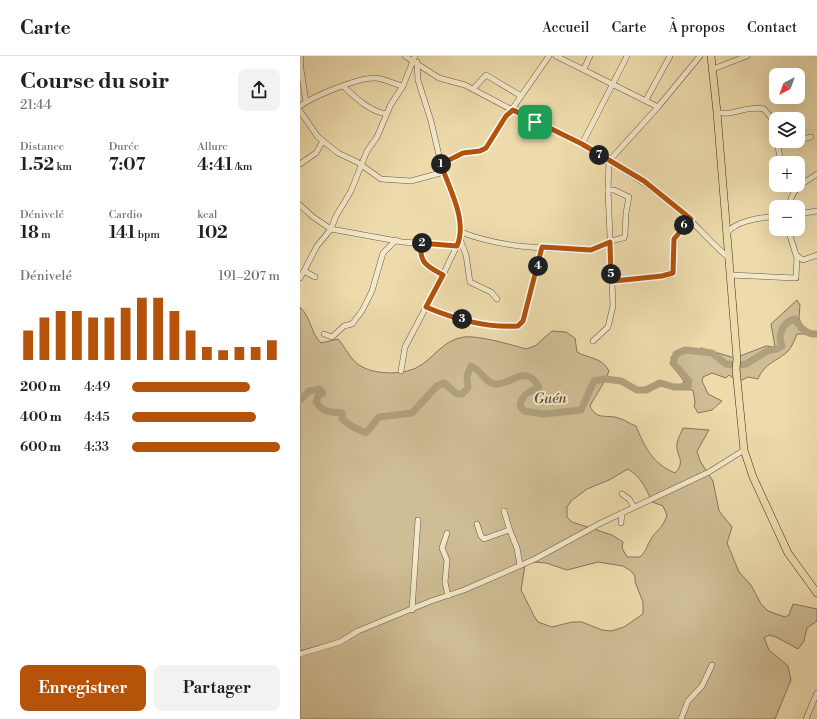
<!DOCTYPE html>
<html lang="fr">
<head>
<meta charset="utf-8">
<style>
  body { margin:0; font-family:"Libre Bodoni",serif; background:#f2f2f2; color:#202124; height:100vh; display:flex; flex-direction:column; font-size:15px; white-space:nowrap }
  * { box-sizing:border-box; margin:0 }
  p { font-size:13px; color:#757577 }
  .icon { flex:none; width:22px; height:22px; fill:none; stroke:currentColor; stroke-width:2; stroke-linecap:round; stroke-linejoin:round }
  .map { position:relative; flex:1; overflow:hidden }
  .sheet { display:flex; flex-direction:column; background:#fff; width:300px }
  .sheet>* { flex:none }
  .needle { width:26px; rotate:221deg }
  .tools { position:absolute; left:469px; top:12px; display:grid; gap:8px }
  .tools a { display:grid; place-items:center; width:36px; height:36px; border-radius:8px; background:#fff; box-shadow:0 4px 16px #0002; font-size:20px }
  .pin { position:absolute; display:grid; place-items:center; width:34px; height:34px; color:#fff; margin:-17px; border-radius:8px; box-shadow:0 2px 6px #0006 }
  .km { position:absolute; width:20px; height:20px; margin:-10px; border-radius:50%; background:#222; color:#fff; font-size:11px; line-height:20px; text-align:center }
  .round { display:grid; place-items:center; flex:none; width:42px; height:42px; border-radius:8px; background:#f2f2f2 }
  .summary { display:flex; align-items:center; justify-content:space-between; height:68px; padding:0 20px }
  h1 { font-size:22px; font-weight:800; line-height:30px }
  .stats { display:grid; grid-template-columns:repeat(3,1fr); gap:6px; height:68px; padding:4px 20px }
  .stats div { display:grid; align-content:center }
  .stats b { font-size:17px; font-weight:800 }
  .stats small { font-size:11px; font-weight:400 }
  .stats p { font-size:11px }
  .chart { height:112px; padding:8px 20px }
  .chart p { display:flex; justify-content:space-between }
  .chart svg { width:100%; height:72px; margin-top:4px; stroke:#b45309; stroke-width:6 }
  .action { display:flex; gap:8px; margin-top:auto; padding:8px 20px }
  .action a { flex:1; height:46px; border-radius:8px; background:#b45309; color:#fff; font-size:16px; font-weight:800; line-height:46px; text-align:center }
  .action a+a { background:#f2f2f2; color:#202124 }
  ul { padding:0 20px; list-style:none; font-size:13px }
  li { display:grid; grid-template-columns:64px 48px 1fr; align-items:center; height:30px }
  li i { height:10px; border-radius:5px; background:#b45309 }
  header { display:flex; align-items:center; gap:24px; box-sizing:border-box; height:56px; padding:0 20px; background:#fff; border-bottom:1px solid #e0e0e0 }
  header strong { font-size:19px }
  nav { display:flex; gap:22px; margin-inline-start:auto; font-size:14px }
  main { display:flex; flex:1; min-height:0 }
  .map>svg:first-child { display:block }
  .green { fill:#cfbd95; stroke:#85745c; fill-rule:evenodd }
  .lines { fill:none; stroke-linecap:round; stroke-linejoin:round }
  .stream { stroke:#81725a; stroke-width:1 }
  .river { stroke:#b0a07e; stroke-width:7 }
  .minor-casing { stroke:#685846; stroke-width:6 }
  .major-casing { stroke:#3b2c24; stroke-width:8 }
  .minor { stroke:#f3e8c9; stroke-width:5 }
  .major { stroke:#eddbac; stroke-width:7 }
  .route-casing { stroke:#fff; stroke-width:8 }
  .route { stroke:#b45309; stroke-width:5 }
  .labels { text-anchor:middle; stroke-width:4; stroke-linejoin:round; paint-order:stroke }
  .water-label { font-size:14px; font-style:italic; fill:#58493a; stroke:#f3e8c9 }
</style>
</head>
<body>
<header>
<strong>Carte</strong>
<nav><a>Accueil</a><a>Carte</a><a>À propos</a><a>Contact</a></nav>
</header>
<main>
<section class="sheet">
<div class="summary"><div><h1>Course du soir</h1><p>21:44</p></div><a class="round"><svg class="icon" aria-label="share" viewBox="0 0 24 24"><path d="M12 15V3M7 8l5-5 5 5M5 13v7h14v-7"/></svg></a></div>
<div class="stats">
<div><p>Distance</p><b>1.52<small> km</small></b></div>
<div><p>Durée</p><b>7:07</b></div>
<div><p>Allure</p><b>4:41<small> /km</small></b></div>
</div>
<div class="stats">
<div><p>Dénivelé</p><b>18<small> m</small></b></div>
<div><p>Cardio</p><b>141<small> bpm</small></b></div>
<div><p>kcal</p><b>102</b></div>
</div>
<div class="chart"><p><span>Dénivelé</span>191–207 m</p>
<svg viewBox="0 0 160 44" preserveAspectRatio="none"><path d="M5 44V26M15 44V18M25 44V14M35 44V14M45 44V18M55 44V18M65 44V12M75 44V6M85 44V6M95 44V14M105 44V26M115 44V36M125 44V38M135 44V36M145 44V36M155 44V32"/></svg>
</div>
<ul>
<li><b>200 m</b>4:49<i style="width:80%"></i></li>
<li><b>400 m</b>4:45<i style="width:84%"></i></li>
<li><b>600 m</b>4:33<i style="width:100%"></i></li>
</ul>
<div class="action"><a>Enregistrer</a><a>Partager</a></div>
</section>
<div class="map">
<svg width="517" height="663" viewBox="0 0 517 663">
  <rect width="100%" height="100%" fill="#eddbac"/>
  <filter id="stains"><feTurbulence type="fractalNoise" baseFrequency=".005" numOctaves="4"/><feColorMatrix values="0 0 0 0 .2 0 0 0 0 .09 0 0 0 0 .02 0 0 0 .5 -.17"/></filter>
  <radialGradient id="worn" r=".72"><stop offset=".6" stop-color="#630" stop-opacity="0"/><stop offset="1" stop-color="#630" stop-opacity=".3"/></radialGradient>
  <g class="green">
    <path d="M497,244L500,249L499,262L506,278H497C495,283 492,291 488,295C478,305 464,307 458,323L448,321L438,326L429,319L426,322L412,317L403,321L402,325L408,338L422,345L412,354L398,357L394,350L395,346L393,334H389C384,323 371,311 371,301L401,292L435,302L466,290L475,291L471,268Z"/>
    <path d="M0,251C12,263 10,276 21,287L38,283C45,291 51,304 59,309C74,319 101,319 116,312C134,303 142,284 164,281C177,279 213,289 226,293L235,290L252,275L266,276L275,282L277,296C289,303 302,301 309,315C304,329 296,338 290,350C297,365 307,358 318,362C325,363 329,368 336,370C345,392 353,408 375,417C387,405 375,399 377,387C378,382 381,377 383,372L409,374L397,395L400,405L413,425L419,455L432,471L427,487L439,516L451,529L461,548L468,555L485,561L489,559L493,548L517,553V565L507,572L504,585L498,593L476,581L469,579L464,582L469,594L488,610L491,624L475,663H0ZM328,413C341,421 346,432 352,446L363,450L367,459C362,475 355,474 350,485C345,493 348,493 340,501H327L322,492L323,486L312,479L272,466L267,461V451L271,445L287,433L309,424ZM234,506L246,507L267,514L298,506L323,510L331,515L335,520V526L343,546V558L324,571L311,575L302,574L282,566H272L252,571L238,566L234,560L221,534L225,509Z"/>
  </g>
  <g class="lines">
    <path class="stream" d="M378,331L385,325H389"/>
    <path class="river" d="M0,344L9,335L20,333L23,337L18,340L16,346C26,358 28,355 42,357V363L53,371L66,377L79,361L112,357L137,330L144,327L157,338H162L168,332L167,320L171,310C181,313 185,328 196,328C211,329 227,306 239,332C229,335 222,339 220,349L224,355L244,358L281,354L294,325L306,323L321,325L337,334H346L360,327L374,331H388L389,325L373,307L376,298L385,294L412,297L426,308L440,309L446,308L467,295L477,293L482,290C477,278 483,266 495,263C500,272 507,279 517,278"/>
    <defs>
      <g id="minor">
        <path d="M105,0L139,22L165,29L235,66L282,88"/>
        <path d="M115,0L103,30L91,48L77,81L67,95L51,135L36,160L31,173L102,186L157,190"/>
        <path d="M256,0L358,51"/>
        <path d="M327,0L282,88C312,107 343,124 371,147C392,163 408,185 429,202"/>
        <path d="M0,7L6,46"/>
        <path d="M1,7V0"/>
        <path d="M284,13L290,0"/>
        <path d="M413,13L447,0"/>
        <path d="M43,30C57,43 68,54 86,58"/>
        <path d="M173,33L186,19L221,40"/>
        <path d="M346,44L370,0"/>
        <path d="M0,50C14,40 59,21 76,22C85,23 94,28 103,30"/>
        <path d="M0,55L18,81L38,97L57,106L81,123L111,125L144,116"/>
        <path d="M417,56C432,61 446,49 464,53L473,64L476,79"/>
        <path d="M498,84L511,81"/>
        <path d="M477,85L481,107"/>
        <path d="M477,87L492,85"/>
        <path d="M0,108L16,97L23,85"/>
        <path d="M141,108L163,97L181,95L185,92L249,0"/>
        <path d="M0,149L13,161L31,173L17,190L4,215L15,221"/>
        <path d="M490,151C489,134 505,126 517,118"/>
        <path d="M498,158L517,155"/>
        <path d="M488,173L496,199L503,204L517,199"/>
        <path d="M161,176C200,192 249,193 291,194C303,190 311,183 324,182L325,179L326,157L329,141L314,134H308"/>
        <path d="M427,177C436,164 461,162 476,160"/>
        <path d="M160,183L166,199L170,226L191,236L197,243"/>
        <path d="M120,187C120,208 127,210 143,219"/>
        <path d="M430,219L496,222L497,200"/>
        <path d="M0,222L4,215"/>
        <path d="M311,223L320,225L371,219L374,215C374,187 369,185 391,163"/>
        <path d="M126,251C154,263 187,272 218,270L223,265L242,191"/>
        <path d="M24,278L32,281L44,270L52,268L62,255L72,235L83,197L96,184"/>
        <path d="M293,285L308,271L313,250L308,134L309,105L358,51L400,0"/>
        <path d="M101,315L105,291L143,219L160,183L161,176L158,157L141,108L131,65L118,24L117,6"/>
        <path d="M322,438L329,443L334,451"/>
        <path d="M204,455L210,475L217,492L220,509"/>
        <path d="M321,467L322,457"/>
        <path d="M177,468L181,480L184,483L209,474"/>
        <path d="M147,477L142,492L147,504L145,526L148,540"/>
        <path d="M112,554L118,464"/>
        <path d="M0,598L40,586L58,575L131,545L164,534L235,503L301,467L409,416L444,394"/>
        <path d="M381,663L388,645L402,630L412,609"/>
        <path d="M506,663L517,637"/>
      </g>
      <path id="major" d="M411,0L417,56L437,303L436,313L444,394L453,421L488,497L517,537"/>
    </defs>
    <use href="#minor" class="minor-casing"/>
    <use href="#major" class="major-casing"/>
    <use href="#minor" class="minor"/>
    <use href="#major" class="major"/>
  </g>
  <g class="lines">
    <defs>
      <path id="route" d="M213,54L282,88L344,125L391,163L374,183L373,217L362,220L314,225L311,223L310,186L291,194L242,191L223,265L218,270C187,272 154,263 126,251L143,219C127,210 120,208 120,187L157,190C168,164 149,133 141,108L163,97L180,95L186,92L206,60Z"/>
    </defs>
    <use href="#route" class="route-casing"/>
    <use href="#route" class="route"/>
  </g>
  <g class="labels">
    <g class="water-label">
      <text transform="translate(250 342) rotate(-1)" y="5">Guén</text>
    </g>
  </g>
  <rect width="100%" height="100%" filter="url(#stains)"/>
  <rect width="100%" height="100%" fill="url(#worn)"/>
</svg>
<div class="tools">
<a><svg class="needle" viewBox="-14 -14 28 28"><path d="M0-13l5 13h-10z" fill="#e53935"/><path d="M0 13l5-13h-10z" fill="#757577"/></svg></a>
<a><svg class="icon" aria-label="layers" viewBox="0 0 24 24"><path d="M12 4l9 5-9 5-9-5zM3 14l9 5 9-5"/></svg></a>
<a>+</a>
<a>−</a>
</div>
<div class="pin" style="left:235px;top:66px;background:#1e9e55"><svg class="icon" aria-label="arrive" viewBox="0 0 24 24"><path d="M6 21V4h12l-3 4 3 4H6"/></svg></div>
<b class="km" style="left:141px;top:108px">1</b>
<b class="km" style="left:122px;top:187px">2</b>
<b class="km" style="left:162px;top:263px">3</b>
<b class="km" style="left:238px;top:210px">4</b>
<b class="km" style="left:311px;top:218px">5</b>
<b class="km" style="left:384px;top:169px">6</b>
<b class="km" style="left:299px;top:99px">7</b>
</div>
</main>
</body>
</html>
